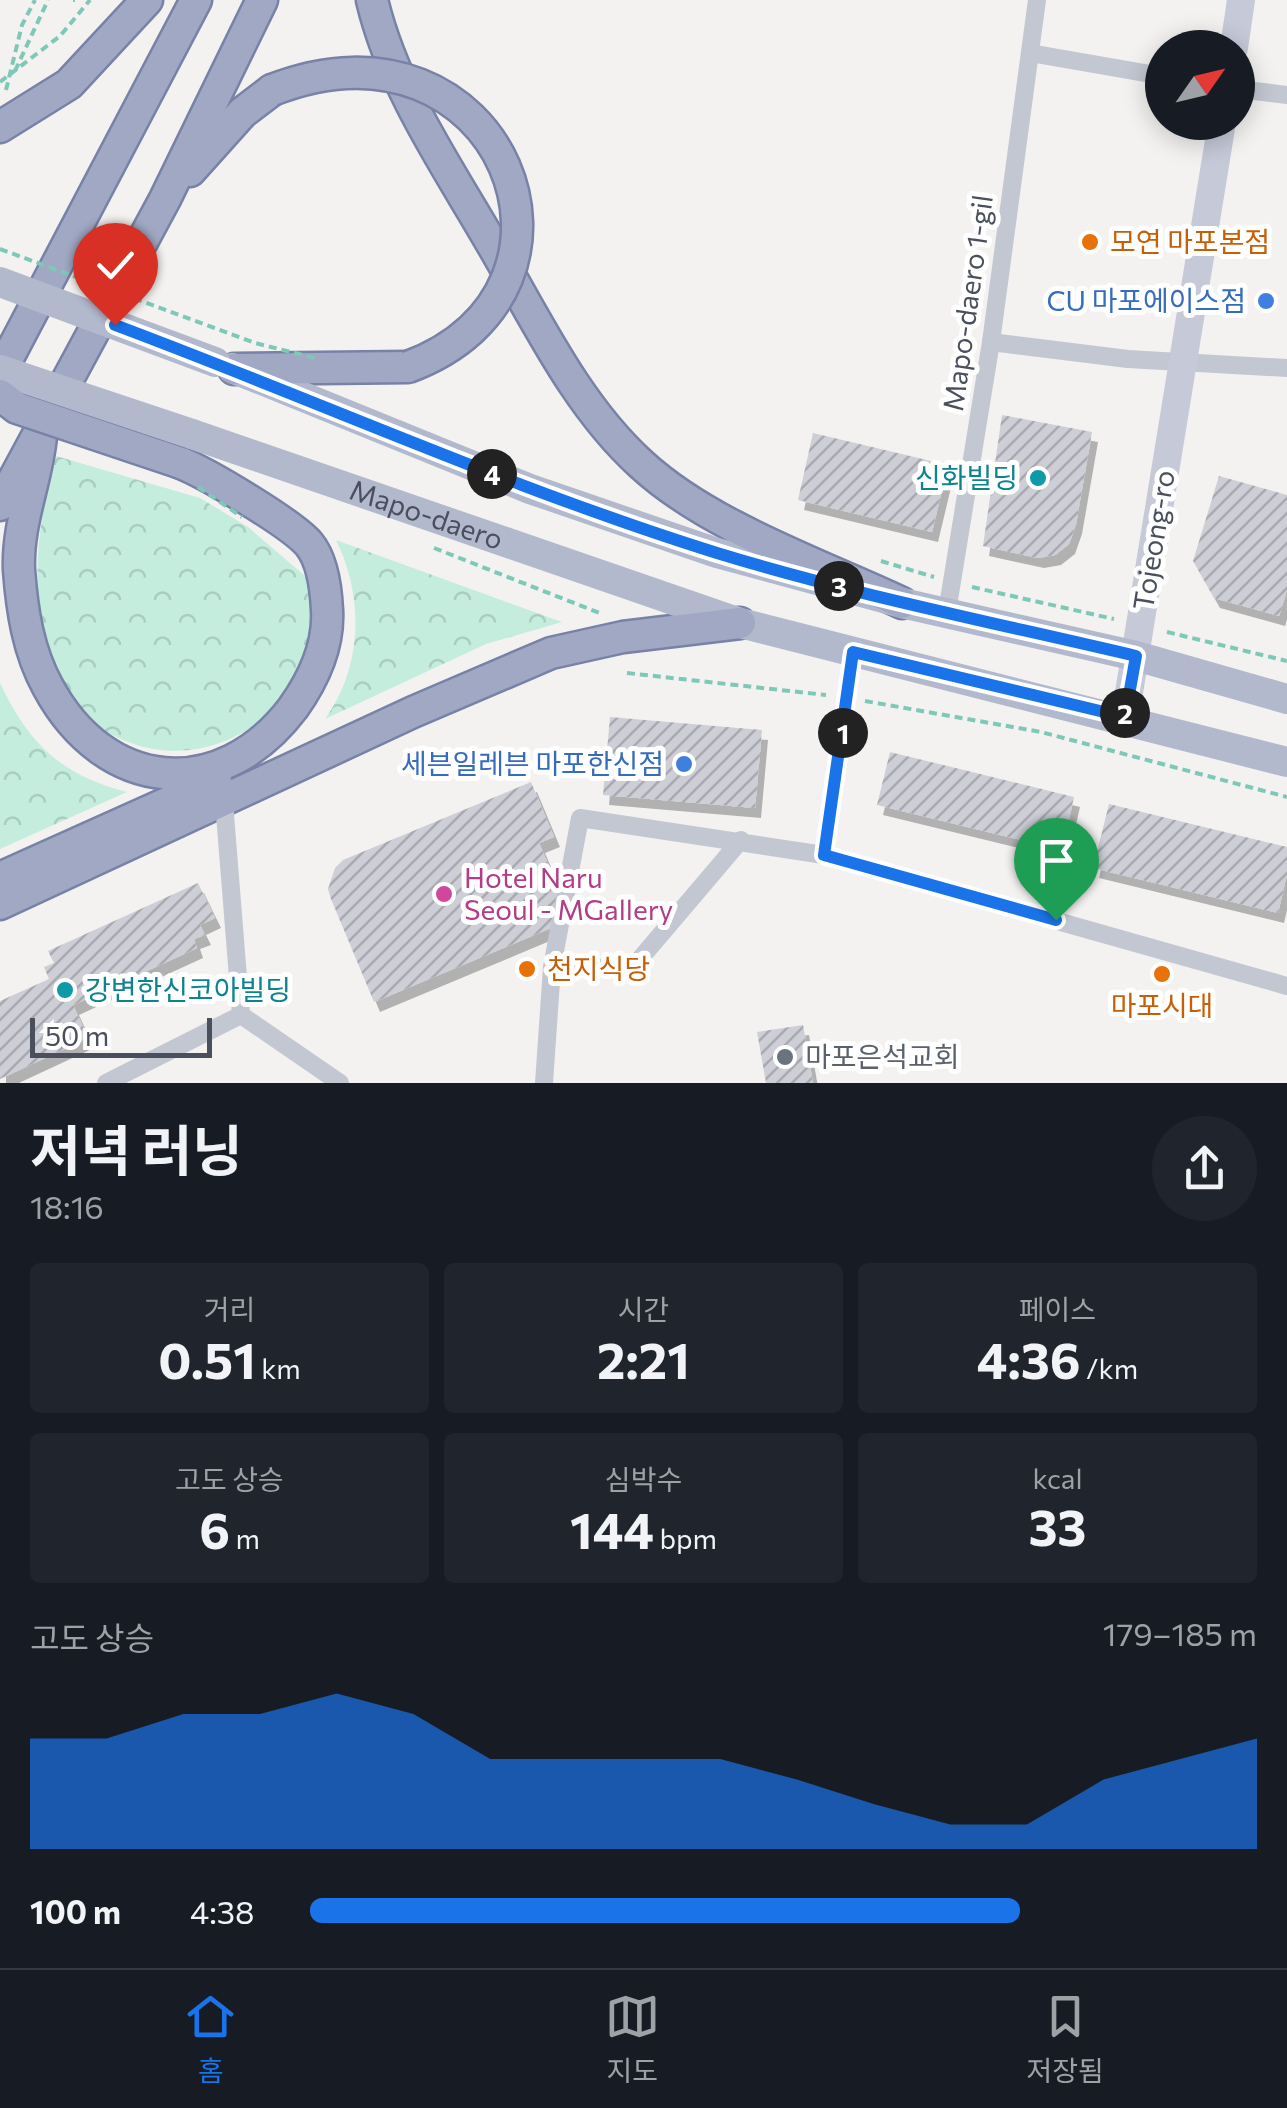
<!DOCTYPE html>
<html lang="ko">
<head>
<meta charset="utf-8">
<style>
  body { margin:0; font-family:Commissioner,"Noto Sans KR",sans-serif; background:#20242c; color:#f1f3f6; height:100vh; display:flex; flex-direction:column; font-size:38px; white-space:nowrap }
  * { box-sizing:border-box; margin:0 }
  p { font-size:32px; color:#9ea1a6 }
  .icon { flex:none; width:55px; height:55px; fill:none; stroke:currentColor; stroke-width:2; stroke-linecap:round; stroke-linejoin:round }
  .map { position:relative; height:1083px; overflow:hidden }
  .sheet { display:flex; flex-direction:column; background:#171b24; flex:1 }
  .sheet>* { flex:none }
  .needle { width:65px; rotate:56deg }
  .buttons { position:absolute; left:1145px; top:30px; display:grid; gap:20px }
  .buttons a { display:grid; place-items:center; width:110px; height:110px; border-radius:50%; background:#171b24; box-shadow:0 5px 25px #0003; font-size:50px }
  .scale { position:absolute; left:30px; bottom:25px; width:182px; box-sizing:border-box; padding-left:10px; border:5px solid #4a4f5d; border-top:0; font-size:28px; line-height:35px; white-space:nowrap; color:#4a4f5d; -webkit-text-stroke:8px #fff; paint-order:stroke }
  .pin { position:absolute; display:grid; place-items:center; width:85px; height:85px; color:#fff; margin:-102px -42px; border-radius:50% 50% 50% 0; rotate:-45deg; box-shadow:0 0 10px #0007 }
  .pin .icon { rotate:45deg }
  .km { position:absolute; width:50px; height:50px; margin:-25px; border-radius:50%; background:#222; color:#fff; font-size:28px; line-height:50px; text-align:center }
  .round { display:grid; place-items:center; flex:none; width:105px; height:105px; border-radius:52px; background:#20242c }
  .overview { display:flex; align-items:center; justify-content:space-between; height:170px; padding:0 30px }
  h1 { font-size:55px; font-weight:700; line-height:75px }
  .metrics { display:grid; grid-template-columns:repeat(3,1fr); gap:15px; height:170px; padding:10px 30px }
  .metrics div { display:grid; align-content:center; border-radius:10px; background:#20242c; text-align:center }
  .metrics b { font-size:50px; font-weight:700 }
  .metrics small { font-size:28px; font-weight:400 }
  .metrics p { font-size:28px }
  .chart { height:280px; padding:20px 30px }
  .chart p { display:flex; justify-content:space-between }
  .chart svg { width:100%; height:180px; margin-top:10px; fill:#1a73e8; opacity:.7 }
  ul { padding:0 30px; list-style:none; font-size:32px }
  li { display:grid; grid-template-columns:160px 120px 1fr; align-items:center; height:75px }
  li i { height:25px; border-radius:12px; background:#1a73e8 }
  .menu { display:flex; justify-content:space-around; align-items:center; height:140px; border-top:2px solid #363941; background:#171b24; font-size:28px; color:#9ea1a6 }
  .menu a { display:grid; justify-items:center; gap:5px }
  .menu .active { color:#1a73e8 }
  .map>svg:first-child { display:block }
  .forest { fill:url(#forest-crowns) }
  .building { fill:url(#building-hatch); filter:url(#shadow) }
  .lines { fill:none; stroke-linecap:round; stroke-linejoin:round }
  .trunk-casing { stroke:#7882a7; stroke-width:35 }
  .path { stroke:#7ec8b7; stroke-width:4; stroke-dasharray:8 5; stroke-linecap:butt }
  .minor { stroke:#c3c7d1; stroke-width:18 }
  .secondary { stroke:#c5c9d8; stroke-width:28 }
  .primary { stroke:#b3b9cd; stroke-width:30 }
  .trunk { stroke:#a0a8c4; stroke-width:30 }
  .trunk-bridge-casing { stroke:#7882a7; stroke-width:35; stroke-linecap:butt }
  .path-bridge { stroke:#7ec8b7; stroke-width:4; stroke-dasharray:8 5; stroke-linecap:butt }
  .primary-bridge { stroke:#b3b9cd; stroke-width:30 }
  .trunk-bridge { stroke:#a0a8c4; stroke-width:30 }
  .route-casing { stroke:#fff; stroke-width:20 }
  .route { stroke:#1a73e8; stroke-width:12 }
  .food-dot { fill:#e8710a; stroke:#fff; stroke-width:4 }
  .shop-dot { fill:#3f7fe0; stroke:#fff; stroke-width:4 }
  .culture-dot { fill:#0f9aa8; stroke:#fff; stroke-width:4 }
  .hotel-dot { fill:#d1479c; stroke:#fff; stroke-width:4 }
  .worship-dot { fill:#6b7280; stroke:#fff; stroke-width:4 }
  .labels { text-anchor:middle; stroke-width:10; stroke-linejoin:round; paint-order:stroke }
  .food-label { font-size:28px; fill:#c56008; stroke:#fff; text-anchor:start }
  .shop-label { font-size:28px; fill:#366cbe; stroke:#fff; text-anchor:end }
  .street-label { font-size:28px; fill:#4a4f5d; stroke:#fff }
  .culture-label { font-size:28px; fill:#0d838f; stroke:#fff; text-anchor:end }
  .hotel-label { font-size:28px; fill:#b23c85; stroke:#fff; text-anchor:start }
  .worship-label { font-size:28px; fill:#5b616d; stroke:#fff; text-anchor:start }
</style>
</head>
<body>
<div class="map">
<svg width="1287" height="1083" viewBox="0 0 1287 1083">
  <defs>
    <pattern id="forest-crowns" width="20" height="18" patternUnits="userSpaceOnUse" patternTransform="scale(2.5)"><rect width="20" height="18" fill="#c4edde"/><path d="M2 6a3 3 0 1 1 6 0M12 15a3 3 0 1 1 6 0" fill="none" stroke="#aacdc1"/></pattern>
    <pattern id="building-hatch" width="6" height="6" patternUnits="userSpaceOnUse" patternTransform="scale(2.5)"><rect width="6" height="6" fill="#cecfd6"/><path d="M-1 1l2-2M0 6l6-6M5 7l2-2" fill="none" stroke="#a9aab1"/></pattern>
    <filter id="shadow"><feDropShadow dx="6" dy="10" stdDeviation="0" flood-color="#0004"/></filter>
  </defs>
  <rect width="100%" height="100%" fill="#f3f2f1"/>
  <g class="forest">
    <path d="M56,456L200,498L248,527L311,581C314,604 318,626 311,649C285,727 200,773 123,740C105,732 85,723 73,706C24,640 33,530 56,456Z"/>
    <path d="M336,540L562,622L486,644L325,719C363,666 364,597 336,540Z"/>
    <path d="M0,683C29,744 61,775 127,792L0,849Z"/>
  </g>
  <g class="building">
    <path d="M1002,415L1092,432L1076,524L1069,544L1055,555L1038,558L983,546Z"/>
    <path d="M813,433L948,465L932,532L798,500Z"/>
    <path d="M1219,476L1287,495V590L1279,616L1214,598L1193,561Z"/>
    <path d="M610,717L762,730L755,808L603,795Z"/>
    <path d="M890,752L1074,797L1062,850L877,805Z"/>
    <path d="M531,782L554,837L539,843L558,888L551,928L374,1002L331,899L328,889L335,868L343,860Z"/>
    <path d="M1109,804L1287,847V874L1278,913L1093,868Z"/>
    <path d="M198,883L215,918L200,925L205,935L194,939L197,948L73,1005L88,1038L0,1079V1001L49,979L44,967L54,963L48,951Z"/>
    <path d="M803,1025L813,1083H766L757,1032Z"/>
  </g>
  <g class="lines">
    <defs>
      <g id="trunk">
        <path d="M372,0C393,89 447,166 492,244C536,319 576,405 641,464C708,526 819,564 902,603"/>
        <path d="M0,127L69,84L147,0"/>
        <path d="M190,171L242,113L272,90"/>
        <path d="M234,369L408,367"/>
        <path d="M0,373L196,0"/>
        <path d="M41,436C37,481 17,522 19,570C22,610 28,651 48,687C105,793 220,804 293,708C313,680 329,645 327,610C326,589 323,561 309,544C292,524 208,474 181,463"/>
        <path d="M0,505L165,199L262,0"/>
        <path d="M0,878L216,781"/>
        <path d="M0,904L413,712L551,653L623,637L740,623"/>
      </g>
    </defs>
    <use href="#trunk" class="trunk-casing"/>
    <g class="path">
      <path d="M73,0H75"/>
      <path d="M15,71L48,0"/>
      <path d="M6,90L22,25L35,0"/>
      <path d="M434,548L602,614"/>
      <path d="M881,561L934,577"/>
      <path d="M972,587L1114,619"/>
      <path d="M1167,632L1287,661"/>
      <path d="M627,673L826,695"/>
      <path d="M865,701L1041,732L1287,797"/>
    </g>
    <g class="minor">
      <path d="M1030,53L1162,76"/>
      <path d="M1238,89L1287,95"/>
      <path d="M991,342L1128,359L1287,368"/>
      <path d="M947,612L991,342L1037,0"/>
      <path d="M224,802L241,1015"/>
      <path d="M824,855L853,652"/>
      <path d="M553,960L628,973L741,840"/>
      <path d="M241,1015L340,1083"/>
      <path d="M106,1083L241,1015"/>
      <path d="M544,1083L552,967L580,818L824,855L1287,986"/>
    </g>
    <g class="secondary">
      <path d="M1234,48L1241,0"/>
      <path d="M1125,717L1222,122"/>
    </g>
    <g class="primary">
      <path d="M232,368L530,489L717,553L902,603L1136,656L1287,699"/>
      <path id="s1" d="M192,434L740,623L1287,762"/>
    </g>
    <use href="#trunk" class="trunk"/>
    <defs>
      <g id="trunk-bridge">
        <path d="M272,90C502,0 616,290 408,367"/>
        <path d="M0,395L17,408L181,463"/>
      </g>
    </defs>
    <use href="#trunk-bridge" class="trunk-bridge-casing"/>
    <g class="path-bridge">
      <path d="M0,82L60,36L90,0"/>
      <path d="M0,249L255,343L315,358"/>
      <path d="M198,487L242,517"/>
    </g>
    <g class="primary-bridge">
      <path d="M0,282L215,362"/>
      <path d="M0,370L192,434"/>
    </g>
    <use href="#trunk-bridge" class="trunk-bridge"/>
  </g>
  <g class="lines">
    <defs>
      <path id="route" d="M115,325C316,400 512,489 717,553C854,595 996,623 1136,656L1125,717L853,652L824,855L1056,920"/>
    </defs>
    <use href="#route" class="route-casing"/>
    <use href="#route" class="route"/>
  </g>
  <g class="food-dot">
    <circle cx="1090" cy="242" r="10"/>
    <circle cx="527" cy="969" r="10"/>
    <circle cx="1162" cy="974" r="10"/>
  </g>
  <g class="shop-dot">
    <circle cx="1266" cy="301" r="10"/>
    <circle cx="684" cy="764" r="10"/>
  </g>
  <g class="culture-dot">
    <circle cx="1038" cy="478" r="10"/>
    <circle cx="65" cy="990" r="10"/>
  </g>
  <circle class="hotel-dot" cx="444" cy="894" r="10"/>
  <circle class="worship-dot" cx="785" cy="1057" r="10"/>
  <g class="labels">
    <g class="food-label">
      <text x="1110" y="252">모연 마포본점</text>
      <text x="547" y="979">천지식당</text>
      <text x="1162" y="1016" text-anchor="middle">마포시대</text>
    </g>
    <g class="shop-label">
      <text x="1246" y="311">CU 마포에이스점</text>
      <text x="664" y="774">세븐일레븐 마포한신점</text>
    </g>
    <g class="street-label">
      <text transform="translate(968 303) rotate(-82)" y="10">Mapo-daero 1-gil</text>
      <text dy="10" stroke="none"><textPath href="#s1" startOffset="248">Mapo-daero</textPath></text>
      <text transform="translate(1154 540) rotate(-81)" y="10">Tojeong-ro</text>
    </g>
    <g class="culture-label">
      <text x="1018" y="488">신화빌딩</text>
      <text x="85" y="1000" text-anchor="start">강변한신코아빌딩</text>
    </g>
    <g class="hotel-label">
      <text x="464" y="888">Hotel Naru<tspan x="464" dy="32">Seoul - MGallery</tspan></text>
    </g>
    <g class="worship-label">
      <text x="805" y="1067">마포은석교회</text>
    </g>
  </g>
</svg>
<div class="buttons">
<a><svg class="needle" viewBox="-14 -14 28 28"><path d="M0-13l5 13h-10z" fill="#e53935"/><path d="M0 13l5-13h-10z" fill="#9ea1a6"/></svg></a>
</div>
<div class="scale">50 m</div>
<div class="pin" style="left:1056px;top:920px;background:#1e9e55"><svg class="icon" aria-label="arrive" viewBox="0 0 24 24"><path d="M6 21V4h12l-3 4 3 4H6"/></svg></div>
<div class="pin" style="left:115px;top:325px;background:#d93025"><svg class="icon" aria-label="check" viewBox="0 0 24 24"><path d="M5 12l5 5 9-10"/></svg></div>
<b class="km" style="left:843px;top:733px">1</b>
<b class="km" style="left:1125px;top:713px">2</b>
<b class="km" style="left:839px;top:586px">3</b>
<b class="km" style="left:492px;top:474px">4</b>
</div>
<section class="sheet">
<div class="overview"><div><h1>저녁 러닝</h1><p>18:16</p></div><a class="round"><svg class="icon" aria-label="share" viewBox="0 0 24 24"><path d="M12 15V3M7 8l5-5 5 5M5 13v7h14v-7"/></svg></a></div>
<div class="metrics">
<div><p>거리</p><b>0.51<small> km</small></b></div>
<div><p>시간</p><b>2:21</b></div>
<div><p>페이스</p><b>4:36<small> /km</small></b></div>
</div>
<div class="metrics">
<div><p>고도 상승</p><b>6<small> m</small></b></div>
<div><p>심박수</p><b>144<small> bpm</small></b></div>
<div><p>kcal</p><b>33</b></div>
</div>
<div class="chart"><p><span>고도 상승</span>179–185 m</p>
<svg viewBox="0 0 160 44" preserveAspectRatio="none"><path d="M0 44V17L10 17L20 11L30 11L40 6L50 11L60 22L70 22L80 22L90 22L100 27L110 33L120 38L130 38L140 27L150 22L160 17V44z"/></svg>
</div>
<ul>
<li><b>100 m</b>4:38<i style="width:75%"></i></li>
</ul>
</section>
<nav class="menu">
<a class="active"><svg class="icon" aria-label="home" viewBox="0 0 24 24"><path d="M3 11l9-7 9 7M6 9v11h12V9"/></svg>홈</a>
<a><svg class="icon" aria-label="map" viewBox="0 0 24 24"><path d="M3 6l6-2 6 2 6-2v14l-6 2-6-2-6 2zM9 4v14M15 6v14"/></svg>지도</a>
<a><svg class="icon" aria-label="saved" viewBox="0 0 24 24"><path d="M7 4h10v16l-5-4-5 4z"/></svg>저장됨</a>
</nav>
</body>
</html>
